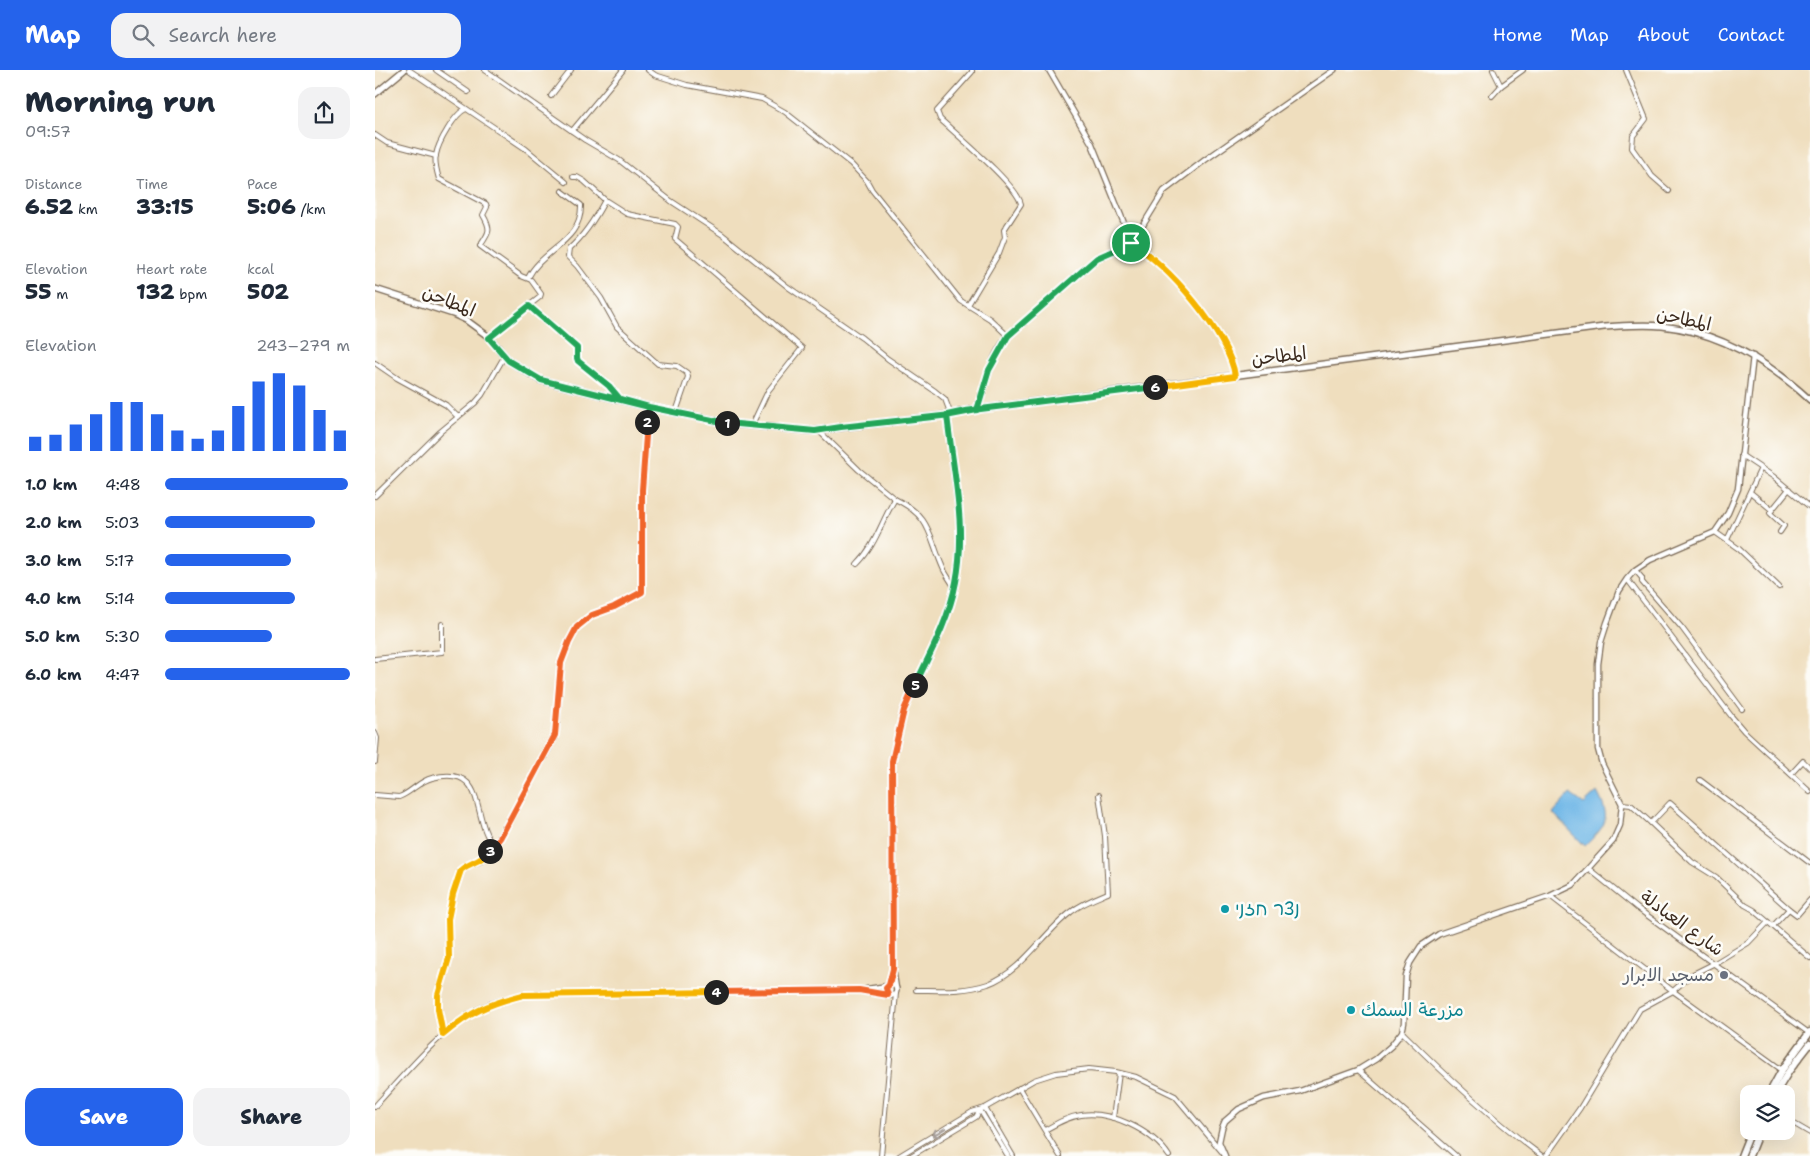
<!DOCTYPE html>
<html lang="en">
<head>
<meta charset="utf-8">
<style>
  body { margin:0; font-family:"Shantell Sans","Playpen Sans Arabic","Playpen Sans Hebrew",sans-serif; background:#f2f2f3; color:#1f2937; height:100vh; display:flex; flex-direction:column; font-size:19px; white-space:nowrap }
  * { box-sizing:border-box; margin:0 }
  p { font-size:16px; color:#747a83 }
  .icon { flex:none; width:28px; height:28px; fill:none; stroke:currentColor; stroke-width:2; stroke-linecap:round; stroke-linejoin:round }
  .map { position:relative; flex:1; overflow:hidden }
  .drawer { display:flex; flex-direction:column; background:#fff; width:375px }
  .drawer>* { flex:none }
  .buttons { position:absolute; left:1365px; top:1015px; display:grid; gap:10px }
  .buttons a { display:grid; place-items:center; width:55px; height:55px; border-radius:10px; background:#fff; box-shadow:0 5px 20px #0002; font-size:25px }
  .pin { position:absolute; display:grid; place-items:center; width:42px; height:42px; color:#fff; margin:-21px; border:2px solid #fff; border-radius:50%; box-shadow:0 1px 5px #0007 }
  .km { position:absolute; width:25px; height:25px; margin:-12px; border-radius:50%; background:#222; color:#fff; font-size:14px; line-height:25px; text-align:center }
  .round { display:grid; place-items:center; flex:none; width:52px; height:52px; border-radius:15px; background:#f2f2f3 }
  .overview { display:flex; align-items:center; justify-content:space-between; height:85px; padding:0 25px }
  h1 { font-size:28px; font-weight:800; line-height:38px }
  .figures { display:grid; grid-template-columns:repeat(3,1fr); gap:8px; height:85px; padding:5px 25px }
  .figures div { display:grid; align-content:center }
  .figures b { font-size:21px; font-weight:800 }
  .figures small { font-size:14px; font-weight:400 }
  .figures p { font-size:14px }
  .chart { height:140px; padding:10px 25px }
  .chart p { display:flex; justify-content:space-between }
  .chart svg { width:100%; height:90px; margin-top:5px; stroke:#2563eb; stroke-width:6 }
  .action { display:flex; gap:10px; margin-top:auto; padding:10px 25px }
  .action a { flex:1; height:58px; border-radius:15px; background:#2563eb; color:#fff; font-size:20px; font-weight:800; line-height:58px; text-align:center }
  .action a+a { background:#f2f2f3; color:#1f2937 }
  ul { padding:0 25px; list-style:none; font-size:16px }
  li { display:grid; grid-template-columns:80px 60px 1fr; align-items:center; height:38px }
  li i { height:12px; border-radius:6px; background:#2563eb }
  header { display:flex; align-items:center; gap:30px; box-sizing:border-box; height:70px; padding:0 25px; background:#2563eb; color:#fff }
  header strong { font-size:24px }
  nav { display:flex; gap:28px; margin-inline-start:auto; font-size:18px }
  .search { width:350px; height:45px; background:#f2f2f3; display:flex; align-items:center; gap:12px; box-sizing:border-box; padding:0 18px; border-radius:15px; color:#747a83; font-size:19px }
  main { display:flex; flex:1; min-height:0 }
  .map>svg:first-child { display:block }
  .water { fill:#6fb7e7; stroke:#557082 }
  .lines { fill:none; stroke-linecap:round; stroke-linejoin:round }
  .minor-casing { stroke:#7a6956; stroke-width:6 }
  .tertiary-casing { stroke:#7a6956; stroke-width:7 }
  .secondary-casing { stroke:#7a6956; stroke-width:8 }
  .trunk-casing { stroke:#7a6956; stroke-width:9 }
  .minor { stroke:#fff; stroke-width:4 }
  .tertiary { stroke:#fff; stroke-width:4.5 }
  .secondary { stroke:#fff; stroke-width:5 }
  .trunk { stroke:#fff; stroke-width:6 }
  .oneway { stroke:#a79f9a }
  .split-1-casing { stroke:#fff; stroke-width:10 }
  .split-2-casing { stroke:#fff; stroke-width:10 }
  .split-3-casing { stroke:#fff; stroke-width:10 }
  .split-4-casing { stroke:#fff; stroke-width:10 }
  .split-5-casing { stroke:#fff; stroke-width:10 }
  .split-6-casing { stroke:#fff; stroke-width:10 }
  .split-7-casing { stroke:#fff; stroke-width:10 }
  .split-1 { stroke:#22a559; stroke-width:6 }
  .split-2 { stroke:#22a559; stroke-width:6 }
  .split-3 { stroke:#f0652b; stroke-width:6 }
  .split-4 { stroke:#f5b400; stroke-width:6 }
  .split-5 { stroke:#f0652b; stroke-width:6 }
  .split-6 { stroke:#22a559; stroke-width:6 }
  .split-7 { stroke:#f5b400; stroke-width:6 }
  .culture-dot { fill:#0f9aa8; stroke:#fdfcf7; stroke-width:2 }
  .worship-dot { fill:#6b7280; stroke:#fdfcf7; stroke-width:2 }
  .labels { text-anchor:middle; stroke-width:5; stroke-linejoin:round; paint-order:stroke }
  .street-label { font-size:18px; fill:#3b2a1e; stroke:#fdfcf7 }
  .culture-label { font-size:18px; fill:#0d838f; stroke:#fdfcf7; text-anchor:start }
  .worship-label { font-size:18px; fill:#5b616d; stroke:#fdfcf7; text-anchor:end }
</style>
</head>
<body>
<header>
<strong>Map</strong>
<div class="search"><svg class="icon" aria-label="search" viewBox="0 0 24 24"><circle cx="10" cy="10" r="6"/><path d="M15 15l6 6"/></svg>Search here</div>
<nav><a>Home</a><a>Map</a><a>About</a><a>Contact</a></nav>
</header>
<main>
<section class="drawer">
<div class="overview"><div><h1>Morning run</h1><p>09:57</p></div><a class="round"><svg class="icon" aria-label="share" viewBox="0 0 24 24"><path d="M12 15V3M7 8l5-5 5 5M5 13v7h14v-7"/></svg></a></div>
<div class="figures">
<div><p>Distance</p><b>6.52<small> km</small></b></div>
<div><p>Time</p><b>33:15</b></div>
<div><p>Pace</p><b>5:06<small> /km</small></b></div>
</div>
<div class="figures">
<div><p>Elevation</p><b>55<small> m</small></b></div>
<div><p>Heart rate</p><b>132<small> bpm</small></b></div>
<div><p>kcal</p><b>502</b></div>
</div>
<div class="chart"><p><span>Elevation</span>243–279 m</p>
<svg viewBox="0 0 160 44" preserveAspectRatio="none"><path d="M5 44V37M15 44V36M25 44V31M35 44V26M45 44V20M55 44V20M65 44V26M75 44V34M85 44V38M95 44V34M105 44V22M115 44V10M125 44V6M135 44V12M145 44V24M155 44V34"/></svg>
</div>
<ul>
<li><b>1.0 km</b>4:48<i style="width:99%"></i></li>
<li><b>2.0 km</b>5:03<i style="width:81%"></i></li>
<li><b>3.0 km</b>5:17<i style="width:68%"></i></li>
<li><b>4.0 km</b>5:14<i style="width:70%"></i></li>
<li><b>5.0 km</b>5:30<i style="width:58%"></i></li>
<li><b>6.0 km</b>4:47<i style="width:100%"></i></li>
</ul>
<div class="action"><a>Save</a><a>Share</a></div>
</section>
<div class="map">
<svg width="1435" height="1086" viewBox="0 0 1435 1086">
  <rect width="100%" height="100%" fill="#fdfcf7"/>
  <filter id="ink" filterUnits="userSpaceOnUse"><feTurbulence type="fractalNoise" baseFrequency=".02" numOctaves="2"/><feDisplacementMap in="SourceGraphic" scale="10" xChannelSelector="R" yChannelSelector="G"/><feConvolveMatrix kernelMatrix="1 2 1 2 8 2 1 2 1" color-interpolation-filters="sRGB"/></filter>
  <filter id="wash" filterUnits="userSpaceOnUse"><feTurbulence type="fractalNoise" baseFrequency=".0096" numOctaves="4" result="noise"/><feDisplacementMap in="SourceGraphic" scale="20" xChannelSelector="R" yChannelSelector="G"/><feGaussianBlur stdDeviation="1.12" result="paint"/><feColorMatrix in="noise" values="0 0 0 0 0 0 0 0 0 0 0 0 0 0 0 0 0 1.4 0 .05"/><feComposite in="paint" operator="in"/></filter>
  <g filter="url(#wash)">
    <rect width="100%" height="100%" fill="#efdebe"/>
    <path class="water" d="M1222,722C1237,750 1231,755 1210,776L1178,743L1195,724L1209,734Z"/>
  </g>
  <g filter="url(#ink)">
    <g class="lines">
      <defs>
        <g id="minor">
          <path d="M34,0L151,79L191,112"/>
          <path d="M61,0L93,22"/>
          <path d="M110,0L210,70L244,90L296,131L348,165L413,217L487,268L513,289L560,321L570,329L576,345"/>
          <path d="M273,0L280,5L312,15L387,29L410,42L476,94L492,111L497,120L586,231L615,249L633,266"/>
          <path d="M1118,0L1126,16"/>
          <path d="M1251,0L1271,49L1258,66L1257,78L1277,106L1294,121"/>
          <path d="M176,26L196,0"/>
          <path d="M1117,26L1126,16L1148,0"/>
          <path d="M91,39C80,43 63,73 61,85C59,92 62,102 64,109L111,134L112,137L108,145C117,160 114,163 105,176L146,206L156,210L166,224L165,227L114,267"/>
          <path d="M197,61L248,0"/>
          <path d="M0,65L12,73L61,86"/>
          <path d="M198,107H202L209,111L230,130L252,144L300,154L303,157L300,169L427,278L393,321L377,355"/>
          <path d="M230,130C220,149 210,165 194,179L193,187L202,196L226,228L242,257L283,294L302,296L312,303L313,307L301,342"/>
          <path d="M153,208C167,179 207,172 206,135L187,121"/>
          <path d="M593,235L624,183L630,167L629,160L646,134C643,116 581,64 565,49L562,41L597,2V0"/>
          <path d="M154,236L202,278V288L203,291L234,316L245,329"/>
          <path d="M0,293L22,308L71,335L83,347"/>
          <path d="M444,361L484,400L520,429C506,452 501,475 482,494"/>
          <path d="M1366,385L1399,407L1435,437"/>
          <path d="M1375,422L1397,440L1395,443L1409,456L1405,462"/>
          <path d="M0,426L65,362L100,333L107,325L129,287"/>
          <path d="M520,429C557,447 553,464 568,498C571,505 576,511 580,518"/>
          <path d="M1397,440L1414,419"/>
          <path d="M1340,462L1364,479L1404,517"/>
          <path d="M1352,470L1386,398"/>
          <path d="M1260,500L1267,508V512L1307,558L1367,639"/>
          <path d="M1252,509L1357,647L1369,661L1435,722"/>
          <path d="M0,589L67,582V554"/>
          <path d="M0,663L2,668L0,692"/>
          <path d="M1416,704L1428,691L1435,698"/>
          <path d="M1325,710L1435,793"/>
          <path d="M0,725L24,727C36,723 44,711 57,708C114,694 95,749 119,776"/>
          <path d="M1247,734L1256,735L1276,753"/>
          <path d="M1214,799L1262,838L1434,963"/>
          <path d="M1175,826L1298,921L1407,1000"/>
          <path d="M1414,839L1295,733L1276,753L1317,792L1341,807L1370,835L1379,840L1435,888"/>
          <path d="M1398,856L1414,839L1422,845L1435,830"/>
          <path d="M541,920C565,920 589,922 613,914C648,901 667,864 696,842C707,833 721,828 733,823L730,766L724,725"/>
          <path d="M1027,962C1071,1006 1117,1049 1167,1086"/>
          <path d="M68,965L63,939V925L74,889L73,849L78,824L86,800L89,797L104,792L111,786L121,773L174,679L180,665L182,653L186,593L194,572L202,557L217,545L239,537L267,522V420L274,337"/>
          <path d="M983,1000L1081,1086"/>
          <path d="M644,1018L685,1086"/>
          <path d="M0,1036C29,1005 64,962 100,941C115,932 132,929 148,925L484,920"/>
          <path d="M610,1038L638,1086"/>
          <path d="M605,1040L633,1086"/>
          <path d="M738,1048L744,1003"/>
          <path d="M1411,1049L1435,1063"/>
          <path d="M670,1060C681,1054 692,1047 706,1045C735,1040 778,1061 794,1086"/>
          <path d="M506,1086L521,923"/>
          <path d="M524,1086L597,1042L610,1038L659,1010L681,1003L714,999L741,1002L761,1007L800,1026L848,1083"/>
          <path d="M536,1086L601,1047L605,1040"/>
          <path d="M1171,1086L1205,1038L1265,939L1298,921L1316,905L1340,893L1373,873L1393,852"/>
        </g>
        <g id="tertiary">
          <path d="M674,0L717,74L757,173C791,192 855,267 860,306"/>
          <path d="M602,340C611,314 615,287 633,266L722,188L757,173L789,121L830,90L959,0"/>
          <circle cx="516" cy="920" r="5.5"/>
          <path d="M521,918L518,899L517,691L529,640L566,561L573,541L581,513L584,489L585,452L572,345"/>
          <path d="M492,919L513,916"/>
          <path d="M484,920L512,925"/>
          <path d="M850,1086L844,1072L847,1058L850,1051L864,1039L889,1028L925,1021L983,1000L1001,989L1016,976L1027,962L1029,953L1031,906L1035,893L1046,876L1064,864L1175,826L1198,815L1238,771L1245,755L1247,734L1227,694L1223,679V594L1226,572L1232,553L1244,521L1252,509L1260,500L1275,490L1340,462L1353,443L1363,419L1378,286"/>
        </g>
        <g id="secondary">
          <path d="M0,24L29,0"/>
          <path d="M0,219L78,244L91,250L114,267L134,291L165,310L274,337L358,354L437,361L572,345L590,341L1229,257C1248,256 1267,254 1287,256C1344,262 1394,292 1435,330"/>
        </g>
        <g id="trunk">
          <path d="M1394,1024L1407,1000L1435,962"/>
          <path d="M1400,1024L1414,1001L1435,974"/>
          <path d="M1366,1086L1376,1061"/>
          <path d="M1374,1086L1384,1061"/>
        </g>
      </defs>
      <use href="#minor" class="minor-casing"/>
      <use href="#tertiary" class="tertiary-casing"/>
      <use href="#secondary" class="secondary-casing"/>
      <use href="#trunk" class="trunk-casing"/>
      <use href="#minor" class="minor"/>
      <use href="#tertiary" class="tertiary"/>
      <use href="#secondary" class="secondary"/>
      <use href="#trunk" class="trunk"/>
    </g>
    <defs><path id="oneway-shaft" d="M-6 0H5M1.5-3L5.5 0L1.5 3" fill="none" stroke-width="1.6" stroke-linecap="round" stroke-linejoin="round" transform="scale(1.25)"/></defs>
    <use class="oneway" href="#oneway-shaft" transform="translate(564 1062) rotate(149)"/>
  </g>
  <g class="lines" filter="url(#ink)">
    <defs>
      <path id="split-1" d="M352,353L440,361L466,357L576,345L602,340L614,300L633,266L722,188L756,173"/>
      <path id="split-2" d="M272,352L274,337L166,310L134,291L114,268L154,236L202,278V288L203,291L234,316L245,329L274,337L352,353"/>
      <path id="split-3" d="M115,781L125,768L180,665L186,593L194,572L202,557L217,545L239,537L267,522V420L272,352"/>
      <path id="split-4" d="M115,781C105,793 95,792 86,800L78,824L73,849L74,888L63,925V939L68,965C95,942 113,934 148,925L341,922"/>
      <path id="split-5" d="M341,922L484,920L513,925L511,918L514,915L518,899L517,691L529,640L540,615"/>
      <path id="split-6" d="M540,615C556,582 574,549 581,512C592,457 578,401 572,345L590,341L780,317"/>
      <path id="split-7" d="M756,173C791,192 855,266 860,306L780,317"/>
    </defs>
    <use href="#split-1" class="split-1-casing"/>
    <use href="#split-2" class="split-2-casing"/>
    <use href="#split-3" class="split-3-casing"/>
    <use href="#split-4" class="split-4-casing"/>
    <use href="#split-5" class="split-5-casing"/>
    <use href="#split-6" class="split-6-casing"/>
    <use href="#split-7" class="split-7-casing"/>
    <use href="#split-1" class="split-1"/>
    <use href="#split-2" class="split-2"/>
    <use href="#split-3" class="split-3"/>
    <use href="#split-4" class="split-4"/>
    <use href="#split-5" class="split-5"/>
    <use href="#split-6" class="split-6"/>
    <use href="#split-7" class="split-7"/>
  </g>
  <g class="culture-dot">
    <circle cx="850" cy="839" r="5"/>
    <circle cx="976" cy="940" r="5"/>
  </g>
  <circle class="worship-dot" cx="1349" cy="905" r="5"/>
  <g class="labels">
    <g class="street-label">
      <text transform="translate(74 231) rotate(22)" y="6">المطاحن</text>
      <text transform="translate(1309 249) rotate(12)" y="6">المطاحن</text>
      <text transform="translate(904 286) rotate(-7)" y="6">المطاحن</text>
      <text transform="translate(1307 853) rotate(36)" y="6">شارع العبادلة</text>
    </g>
    <g class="culture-label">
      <text x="860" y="845">נצר חזני</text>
      <text x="986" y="946">مزرعة السمك</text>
    </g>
    <g class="worship-label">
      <text x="1339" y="911">مسجد الابرار</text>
    </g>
  </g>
</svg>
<div class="buttons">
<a><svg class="icon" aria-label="layers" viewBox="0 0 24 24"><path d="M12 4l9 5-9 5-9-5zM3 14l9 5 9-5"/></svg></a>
</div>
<div class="pin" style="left:756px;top:173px;background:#1e9e55"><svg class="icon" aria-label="arrive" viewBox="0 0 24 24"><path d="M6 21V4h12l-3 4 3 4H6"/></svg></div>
<b class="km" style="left:352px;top:353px">1</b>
<b class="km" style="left:272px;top:352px">2</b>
<b class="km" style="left:115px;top:781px">3</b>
<b class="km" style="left:341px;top:922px">4</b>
<b class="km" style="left:540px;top:615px">5</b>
<b class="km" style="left:780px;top:317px">6</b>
</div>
</main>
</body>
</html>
